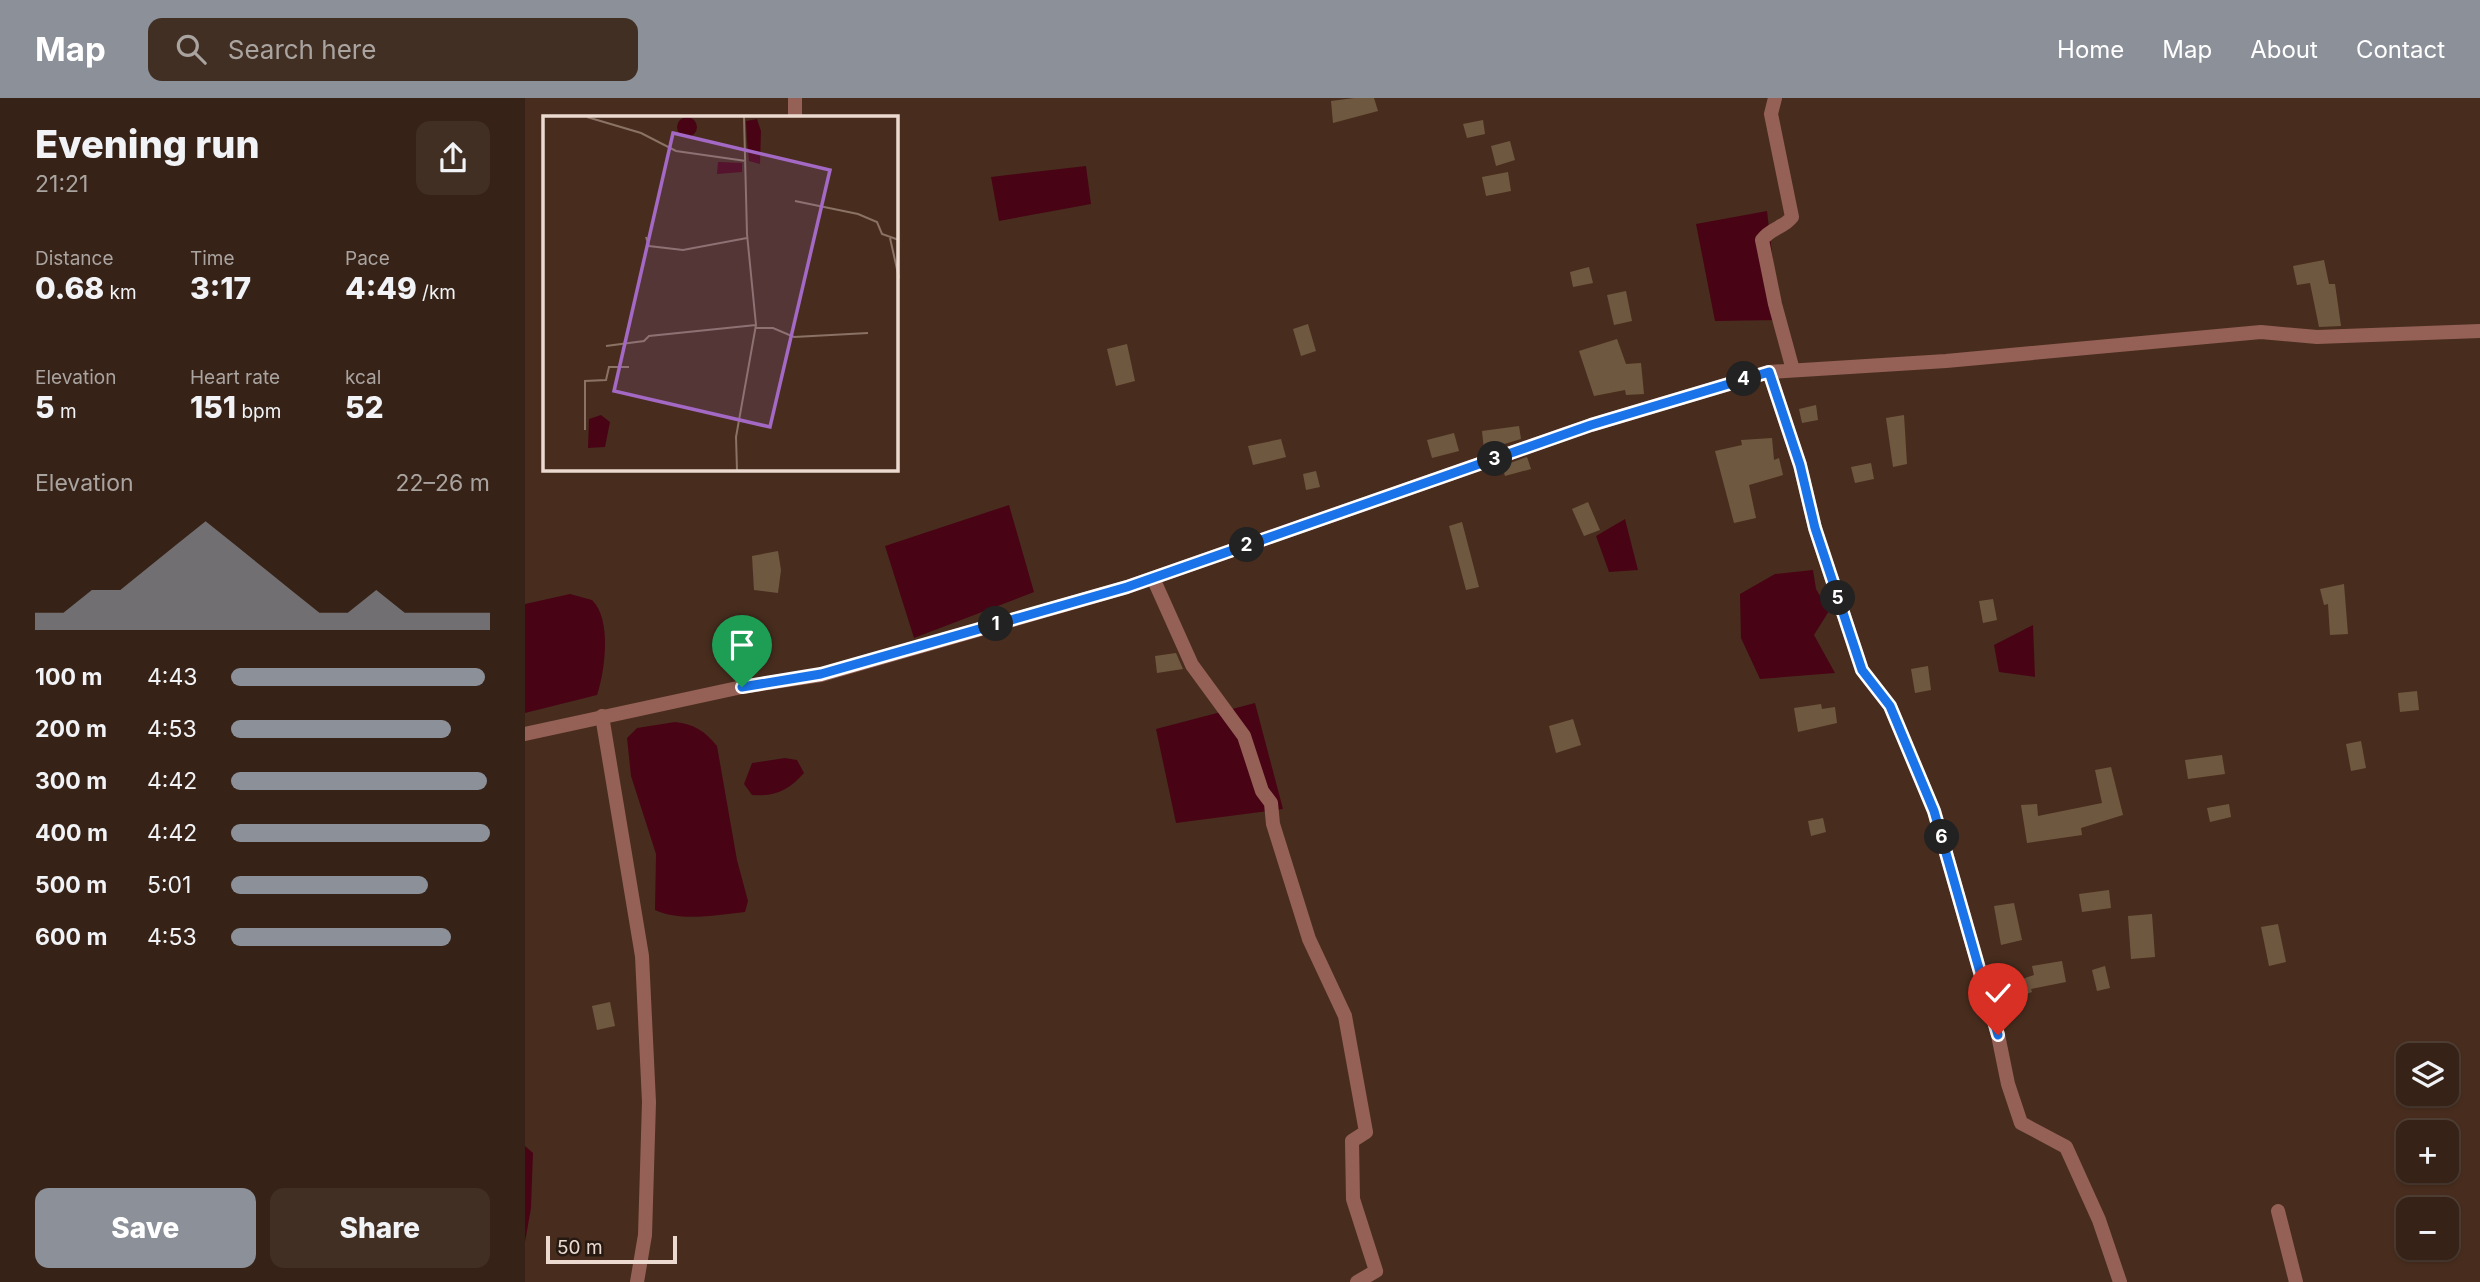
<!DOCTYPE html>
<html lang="en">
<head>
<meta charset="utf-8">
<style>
  body { margin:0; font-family:Inter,sans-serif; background:#412f23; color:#f1f3f6; height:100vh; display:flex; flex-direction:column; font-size:26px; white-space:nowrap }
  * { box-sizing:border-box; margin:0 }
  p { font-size:23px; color:#aaa4a1 }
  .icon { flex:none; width:38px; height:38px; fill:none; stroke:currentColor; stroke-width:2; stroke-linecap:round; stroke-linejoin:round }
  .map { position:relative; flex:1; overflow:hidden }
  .sheet { display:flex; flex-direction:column; background:#362216; width:525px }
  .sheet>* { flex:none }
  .fabs { position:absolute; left:1871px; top:945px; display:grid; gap:14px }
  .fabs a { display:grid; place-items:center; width:63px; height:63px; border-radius:14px; background:#362216; box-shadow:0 2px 5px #0004,0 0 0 2px #503f35; font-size:35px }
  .scale { position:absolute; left:21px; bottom:18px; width:131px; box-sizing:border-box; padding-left:7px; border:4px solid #ecdad0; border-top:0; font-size:19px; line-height:24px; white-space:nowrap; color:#ecdad0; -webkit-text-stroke:5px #251912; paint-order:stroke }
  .pin { position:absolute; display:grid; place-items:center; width:60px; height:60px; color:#fff; margin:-72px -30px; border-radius:50% 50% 50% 0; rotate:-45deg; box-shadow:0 0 7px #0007 }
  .pin .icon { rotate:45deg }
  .km { position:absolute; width:35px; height:35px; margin:-18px; border-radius:50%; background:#222; color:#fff; font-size:19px; line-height:35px; text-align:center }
  .round { display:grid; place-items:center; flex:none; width:74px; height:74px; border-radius:14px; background:#412f23 }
  .head { display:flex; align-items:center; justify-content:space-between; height:119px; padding:0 35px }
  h1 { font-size:38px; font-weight:800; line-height:52px }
  .stats { display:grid; grid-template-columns:repeat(3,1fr); gap:10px; height:119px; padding:7px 35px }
  .stats div { display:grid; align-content:center }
  .stats b { font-size:30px; font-weight:800 }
  .stats small { font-size:19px; font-weight:400 }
  .stats p { font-size:19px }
  .chart { height:196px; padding:14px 35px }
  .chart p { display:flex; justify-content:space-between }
  .chart svg { width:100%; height:126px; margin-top:7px; fill:#8c9099; opacity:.7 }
  .action { display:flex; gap:14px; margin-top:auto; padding:14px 35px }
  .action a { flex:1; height:80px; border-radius:14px; background:#8c9099; color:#fff; font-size:28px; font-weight:800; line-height:80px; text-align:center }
  .action a+a { background:#412f23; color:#f1f3f6 }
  ul { padding:0 35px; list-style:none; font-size:23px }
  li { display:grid; grid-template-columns:112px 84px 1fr; align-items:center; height:52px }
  li i { height:18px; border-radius:9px; background:#8c9099 }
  header { display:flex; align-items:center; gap:42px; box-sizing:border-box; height:98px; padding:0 35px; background:#8c9099; color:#fff }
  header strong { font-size:33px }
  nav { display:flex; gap:38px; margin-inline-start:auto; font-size:24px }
  .search { width:490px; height:63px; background:#412f23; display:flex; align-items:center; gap:18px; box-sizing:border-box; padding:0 24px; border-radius:14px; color:#aaa4a1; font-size:26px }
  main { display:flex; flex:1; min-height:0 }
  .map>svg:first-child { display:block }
  .water { fill:#480415 }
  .building { fill:#6f5840 }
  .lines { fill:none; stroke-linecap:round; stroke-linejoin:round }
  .street { stroke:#956156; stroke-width:14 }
  .route-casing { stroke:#fff; stroke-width:14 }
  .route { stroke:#1a73e8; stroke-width:9 }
  .inset-road { fill:none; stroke:#8a7265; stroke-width:2 }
  .view { fill:#a369c5; fill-opacity:0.15; stroke:#a369c5; stroke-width:3.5 }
  .inset-edge { fill:none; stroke:#ecdad0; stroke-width:3.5 }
</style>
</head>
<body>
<header>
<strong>Map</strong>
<div class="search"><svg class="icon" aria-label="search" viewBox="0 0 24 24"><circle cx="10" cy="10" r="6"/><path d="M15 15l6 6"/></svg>Search here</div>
<nav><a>Home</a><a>Map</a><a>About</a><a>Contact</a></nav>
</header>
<main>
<section class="sheet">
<div class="head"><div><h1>Evening run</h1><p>21:21</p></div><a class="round"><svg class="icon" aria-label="share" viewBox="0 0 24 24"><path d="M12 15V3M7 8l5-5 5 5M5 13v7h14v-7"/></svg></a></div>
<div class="stats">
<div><p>Distance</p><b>0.68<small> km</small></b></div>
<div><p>Time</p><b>3:17</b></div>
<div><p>Pace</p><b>4:49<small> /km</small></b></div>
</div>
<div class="stats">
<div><p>Elevation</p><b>5<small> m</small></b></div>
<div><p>Heart rate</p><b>151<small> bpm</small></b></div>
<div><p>kcal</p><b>52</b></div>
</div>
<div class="chart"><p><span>Elevation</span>22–26 m</p>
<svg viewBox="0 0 160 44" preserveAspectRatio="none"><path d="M0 44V38L10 38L20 30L30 30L40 22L50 14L60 6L70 14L80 22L90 30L100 38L110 38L120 30L130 38L140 38L150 38L160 38V44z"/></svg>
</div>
<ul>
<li><b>100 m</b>4:43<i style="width:98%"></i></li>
<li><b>200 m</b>4:53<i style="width:85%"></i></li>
<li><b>300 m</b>4:42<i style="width:99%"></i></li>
<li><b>400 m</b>4:42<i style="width:100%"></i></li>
<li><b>500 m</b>5:01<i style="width:76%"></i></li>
<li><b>600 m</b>4:53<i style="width:85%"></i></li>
</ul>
<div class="action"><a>Save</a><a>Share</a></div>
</section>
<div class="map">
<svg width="1955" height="1184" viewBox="0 0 1955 1184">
  <rect width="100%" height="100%" fill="#482d1e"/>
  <g class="water">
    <path d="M561,68L566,106L474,123L466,79Z"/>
    <path d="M1242,113L1255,222L1190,223L1171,126Z"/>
    <path d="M484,407L509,494L389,540L360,448Z"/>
    <path d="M1100,421L1113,472L1084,474L1071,438Z"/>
    <path d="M1288,472L1291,491L1304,513L1289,537L1310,575L1235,581L1216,540L1215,496L1250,476Z"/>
    <path d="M45,496L67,502C87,521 80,573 72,597L0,615V506Z"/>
    <path d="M1508,527L1510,579L1474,574L1469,547Z"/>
    <path d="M730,605L758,711L651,725L631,631Z"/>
    <path d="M150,624C169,626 180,633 192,648L212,762L223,803L220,814C192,817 156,824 130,812L131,756L106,678L102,640L112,630Z"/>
    <path d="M260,660L272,662L279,675C264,692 250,699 227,697L219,686L227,665Z"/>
    <path d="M0,1048L8,1055L6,1110L0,1144Z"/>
  </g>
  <g class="building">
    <path d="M829,0H849L853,13L808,25L806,3Z"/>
    <path d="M958,22L960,36L942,40L938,26Z"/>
    <path d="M985,43L990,62L971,68L966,48Z"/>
    <path d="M983,74L986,93L961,98L957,79Z"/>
    <path d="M1799,162L1804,186H1810L1816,228L1794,229L1785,185L1772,187L1768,168Z"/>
    <path d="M1064,169L1068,185L1048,189L1045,174Z"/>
    <path d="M1101,193L1107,223L1089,227L1082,197Z"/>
    <path d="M783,226L791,253L776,258L768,231Z"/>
    <path d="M1092,241L1101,266L1116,265L1119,296L1101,297L1100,292L1069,298L1054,253Z"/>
    <path d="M602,246L610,283L591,288L582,251Z"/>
    <path d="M1291,307L1293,322L1277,325L1274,311Z"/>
    <path d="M1379,317L1382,366L1368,369L1361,320Z"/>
    <path d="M994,328L996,341L959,352L957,333Z"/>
    <path d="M929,335L934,353L907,360L902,342Z"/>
    <path d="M1247,340L1249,362L1254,360L1258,377L1224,387L1231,420L1209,425L1190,353L1217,347L1216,342Z"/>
    <path d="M756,341L761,359L728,367L723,348Z"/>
    <path d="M1002,359L1006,371L980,378L977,368Z"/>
    <path d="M1346,365L1349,381L1330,385L1326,369Z"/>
    <path d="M791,373L795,389L781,392L778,376Z"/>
    <path d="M1063,404L1075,432L1059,438L1047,411Z"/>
    <path d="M937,424L954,489L941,492L924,428Z"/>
    <path d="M253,453L256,472L253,495L229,492L227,458Z"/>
    <path d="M1819,486L1823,536L1805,537L1803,506L1799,507L1795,491Z"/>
    <path d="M1468,501L1472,522L1458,525L1454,503Z"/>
    <path d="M651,555L658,571L632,575L630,558Z"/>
    <path d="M1403,568L1406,592L1390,595L1386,571Z"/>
    <path d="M1892,593L1894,612L1875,614L1873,595Z"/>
    <path d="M1296,606L1297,611L1310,609L1312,625L1273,634L1269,610Z"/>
    <path d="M1048,621L1056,647L1031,655L1024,628Z"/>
    <path d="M1836,643L1841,670L1826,673L1821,646Z"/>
    <path d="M1697,657L1700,676L1663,681L1660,662Z"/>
    <path d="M1586,669L1598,717L1556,730L1557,737L1502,745L1496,707L1512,706L1513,718L1577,705L1570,672Z"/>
    <path d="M1704,706L1706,719L1685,724L1682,710Z"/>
    <path d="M1298,720L1301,734L1286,738L1283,723Z"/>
    <path d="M1584,792L1586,810L1557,814L1554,796Z"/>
    <path d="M1489,805L1497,842L1476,847L1469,808Z"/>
    <path d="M1627,816L1630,859L1606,861L1603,818Z"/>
    <path d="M1753,826L1761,864L1744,868L1736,829Z"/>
    <path d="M1537,863L1541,884L1506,891L1507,894L1487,901L1484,895L1478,896L1476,888L1509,877L1507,868Z"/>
    <path d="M1580,868L1585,890L1572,893L1567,872Z"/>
    <path d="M85,904L90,928L72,932L67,908Z"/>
  </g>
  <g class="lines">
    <g class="street">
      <path d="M270,0V19"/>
      <path d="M1250,0L1246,16L1267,119C1259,130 1245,130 1237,142L1250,206L1268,272"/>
      <path d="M1244,274L1275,367L1290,430L1337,572L1365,608L1409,713L1473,937L1483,986L1496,1025L1541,1049L1574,1122L1595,1184"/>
      <path d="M628,480L667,567L719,638L737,693L746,705L748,726L784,841L820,918L841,1034L827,1043L828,1101L851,1173L832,1184"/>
      <path d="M77,618L117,858L124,1004L120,1137L112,1184"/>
      <path d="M0,636L217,589L296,577L602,489L1066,327L1244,274L1421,263L1736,234L1792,239L1955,233"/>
      <path d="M1753,1113L1771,1184"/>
    </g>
  </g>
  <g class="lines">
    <defs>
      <path id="route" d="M217,589L296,576L602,489L1066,327L1244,274L1275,367L1290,430L1337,572L1365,608L1409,713L1473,937"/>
    </defs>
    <use href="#route" class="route-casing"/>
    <use href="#route" class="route"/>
  </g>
  <g transform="translate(18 18)">
    <rect width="355" height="355" fill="#482d1e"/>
    <path d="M134 11a10 10 0 1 1 20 0a10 10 0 1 1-20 0ZM214,3L218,15L217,48L206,45L204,25L203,5ZM175,46L199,47V56L174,58ZM58,299L67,306L62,331L45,332L46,303Z" fill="#480415"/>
    <path class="inset-road" d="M44,1L98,17L133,35L203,45M252,85L315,98L334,106L339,118L356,124M103,121L106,130L140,134L204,122M347,122L356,162M212,212H230L251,221L325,217M63,230L101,225L106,220L213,209M42,314V265L63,264L66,251H86M194,354L193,321L213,209L204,118L201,1"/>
    <path class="view" d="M130,17L287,54L227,311L71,275Z"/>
    <rect width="355" height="355" class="inset-edge"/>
  </g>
</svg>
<div class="fabs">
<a><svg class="icon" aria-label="layers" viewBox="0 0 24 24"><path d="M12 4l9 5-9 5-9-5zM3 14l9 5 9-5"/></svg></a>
<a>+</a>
<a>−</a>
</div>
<div class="scale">50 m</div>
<div class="pin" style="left:217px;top:589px;background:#1e9e55"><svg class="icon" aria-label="arrive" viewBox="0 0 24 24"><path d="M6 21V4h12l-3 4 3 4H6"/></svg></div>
<div class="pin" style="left:1473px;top:937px;background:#d93025"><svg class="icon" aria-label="check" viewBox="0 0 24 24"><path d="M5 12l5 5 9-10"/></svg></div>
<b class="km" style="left:471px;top:526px">1</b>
<b class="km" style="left:722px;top:447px">2</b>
<b class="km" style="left:970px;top:361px">3</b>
<b class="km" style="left:1219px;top:281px">4</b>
<b class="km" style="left:1313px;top:500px">5</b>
<b class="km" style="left:1417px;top:739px">6</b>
</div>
</main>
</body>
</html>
